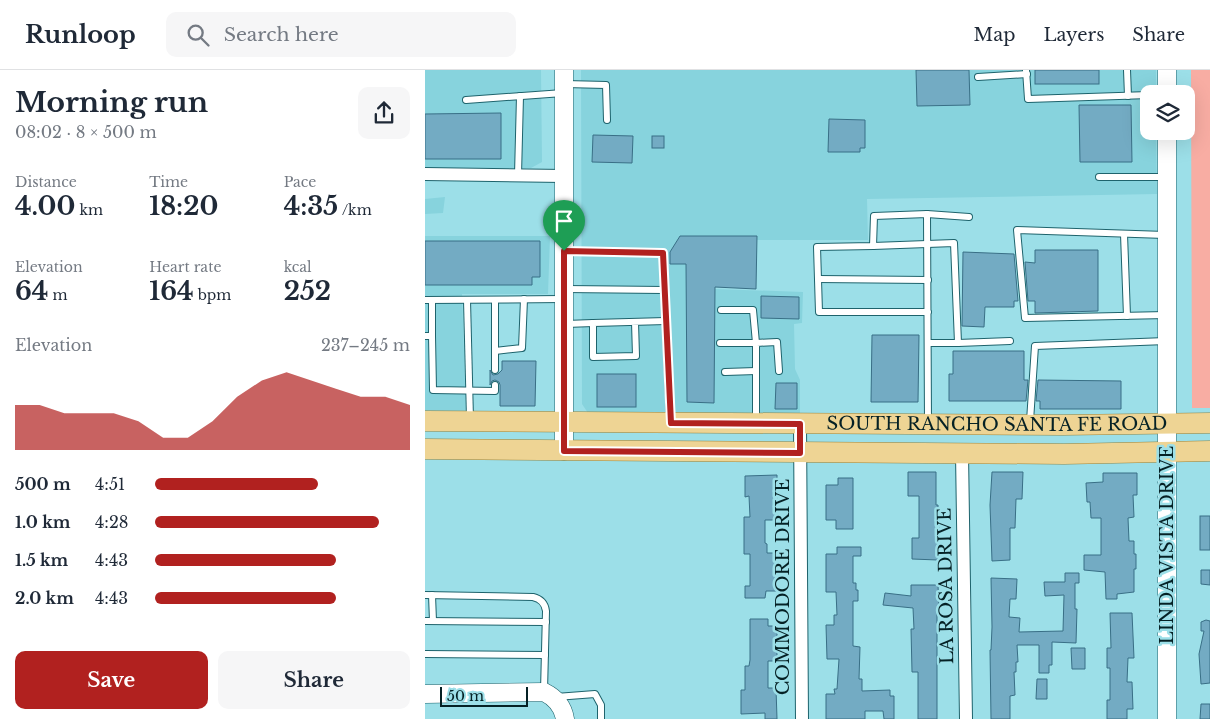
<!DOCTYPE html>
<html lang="en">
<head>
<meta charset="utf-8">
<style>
  body { margin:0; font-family:"Libre Baskerville",serif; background:#f6f6f7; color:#1f2937; height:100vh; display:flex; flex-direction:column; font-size:19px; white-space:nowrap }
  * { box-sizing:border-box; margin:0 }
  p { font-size:16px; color:#747a83 }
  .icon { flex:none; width:28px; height:28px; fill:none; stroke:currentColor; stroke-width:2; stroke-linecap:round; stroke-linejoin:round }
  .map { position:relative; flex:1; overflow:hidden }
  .panel { display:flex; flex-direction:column; background:#fff; width:425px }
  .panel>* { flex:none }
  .controls { position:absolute; left:715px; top:15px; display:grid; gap:10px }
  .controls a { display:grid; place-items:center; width:55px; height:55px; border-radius:10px; background:#fff; box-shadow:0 5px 20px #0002; font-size:25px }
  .scale { position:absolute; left:15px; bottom:12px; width:88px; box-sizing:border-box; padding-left:5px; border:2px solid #052125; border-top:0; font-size:14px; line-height:18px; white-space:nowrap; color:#052125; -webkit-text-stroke:4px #9cdfe8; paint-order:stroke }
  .pin { position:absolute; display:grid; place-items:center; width:42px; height:42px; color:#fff; margin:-51px -21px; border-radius:50% 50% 50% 0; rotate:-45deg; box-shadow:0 0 5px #0007 }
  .pin .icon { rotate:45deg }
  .round { display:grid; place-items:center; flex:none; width:52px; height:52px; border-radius:10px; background:#f6f6f7 }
  .overview { display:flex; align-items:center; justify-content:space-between; height:85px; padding:0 15px }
  h1 { font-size:28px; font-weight:700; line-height:38px }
  .figures { display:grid; grid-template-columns:repeat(3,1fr); gap:8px; height:85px; padding:5px 15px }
  .figures div { display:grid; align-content:center }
  .figures b { font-size:25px; font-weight:700 }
  .figures small { font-size:14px; font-weight:400 }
  .figures p { font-size:14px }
  .chart { height:140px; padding:10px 15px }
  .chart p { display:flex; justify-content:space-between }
  .chart svg { width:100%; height:90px; margin-top:5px; fill:#b1211f; opacity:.7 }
  .cta { display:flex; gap:10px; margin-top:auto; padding:10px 15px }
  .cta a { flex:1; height:58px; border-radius:10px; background:#b1211f; color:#fff; font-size:20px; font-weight:700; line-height:58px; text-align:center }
  .cta a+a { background:#f6f6f7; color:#1f2937 }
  ul { padding:0 15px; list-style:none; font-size:16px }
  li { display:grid; grid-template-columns:80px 60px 1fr; align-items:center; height:38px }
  li i { height:12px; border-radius:6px; background:#b1211f }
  header { display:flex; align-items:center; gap:30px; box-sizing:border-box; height:70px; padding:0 25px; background:#fff; border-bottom:1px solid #e0e1e3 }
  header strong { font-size:24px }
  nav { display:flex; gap:28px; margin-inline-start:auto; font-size:18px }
  .search { width:350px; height:45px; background:#f6f6f7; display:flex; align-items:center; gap:12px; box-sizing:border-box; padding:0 18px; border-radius:10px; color:#747a83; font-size:19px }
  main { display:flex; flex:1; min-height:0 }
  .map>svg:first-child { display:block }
  .built { fill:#87d3dd }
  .green { fill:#f8ada3 }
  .building { fill:#73abc3; stroke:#396f86 }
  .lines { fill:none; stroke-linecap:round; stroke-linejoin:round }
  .lane-casing { stroke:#1e636c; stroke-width:8 }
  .street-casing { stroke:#1e636c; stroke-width:14 }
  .secondary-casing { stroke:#1e636c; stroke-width:19 }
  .primary-casing { stroke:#95833e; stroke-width:21 }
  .lane { stroke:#fff; stroke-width:6 }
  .street { stroke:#fff; stroke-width:12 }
  .secondary { stroke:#fff; stroke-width:18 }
  .primary { stroke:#eed494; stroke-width:20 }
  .route-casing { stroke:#fff; stroke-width:10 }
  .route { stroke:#b1211f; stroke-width:6 }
  .labels { text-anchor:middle; stroke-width:5; stroke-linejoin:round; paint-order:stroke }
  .street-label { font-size:18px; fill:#052125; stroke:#9cdfe8 }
</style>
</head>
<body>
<header>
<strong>Runloop</strong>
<div class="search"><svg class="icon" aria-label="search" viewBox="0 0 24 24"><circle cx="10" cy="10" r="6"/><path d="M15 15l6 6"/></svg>Search here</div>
<nav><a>Map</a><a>Layers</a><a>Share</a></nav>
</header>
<main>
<section class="panel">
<div class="overview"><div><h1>Morning run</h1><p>08:02 · 8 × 500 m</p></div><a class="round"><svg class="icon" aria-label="share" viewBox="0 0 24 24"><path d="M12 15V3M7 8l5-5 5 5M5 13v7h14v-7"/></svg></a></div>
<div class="figures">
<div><p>Distance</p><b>4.00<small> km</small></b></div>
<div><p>Time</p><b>18:20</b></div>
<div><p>Pace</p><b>4:35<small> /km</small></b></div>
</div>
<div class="figures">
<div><p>Elevation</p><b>64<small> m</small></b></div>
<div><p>Heart rate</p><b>164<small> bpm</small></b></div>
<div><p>kcal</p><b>252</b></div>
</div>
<div class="chart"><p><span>Elevation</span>237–245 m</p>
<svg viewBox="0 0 160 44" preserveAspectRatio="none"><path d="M0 44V22L10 22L20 26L30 26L40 26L50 30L60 38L70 38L80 30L90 18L100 10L110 6L120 10L130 14L140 18L150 18L160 22V44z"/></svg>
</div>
<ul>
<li><b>500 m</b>4:51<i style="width:64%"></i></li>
<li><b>1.0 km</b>4:28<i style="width:88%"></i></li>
<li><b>1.5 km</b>4:43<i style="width:71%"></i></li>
<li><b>2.0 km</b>4:43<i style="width:71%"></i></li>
</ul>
<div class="cta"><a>Save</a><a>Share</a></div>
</section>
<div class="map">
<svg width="785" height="649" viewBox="0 0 785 649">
  <rect width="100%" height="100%" fill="#9cdfe8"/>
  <g class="built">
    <path d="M0,0H116L117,92L106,98H0Z"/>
    <path d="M156,0H731V24H724V61H731L732,124L442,129L443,170H290V219L378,222L377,253L369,254L370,299L375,310V343L168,346L163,343L157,334Z"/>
    <path d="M20,127L18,143L0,144V129Z"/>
    <path d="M0,166H125L123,224H37L41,346H0Z"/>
  </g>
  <path class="green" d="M766,0H785V338H767Z"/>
  <g class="building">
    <path d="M491,0H544L545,35L492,36Z"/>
    <rect x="610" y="0" width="64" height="14"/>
    <path d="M654,35H706L707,92H655Z"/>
    <path d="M76,43V89H0V44Z"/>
    <path d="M404,49L440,50V78H435V82H403Z"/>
    <path d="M168,65L208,66L207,93L167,92Z"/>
    <rect x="227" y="66" width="12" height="12"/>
    <path d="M255,166H332L331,219L290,217L289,333L262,332L261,194H245V182Z"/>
    <path d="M0,171H115V207H107V215H0Z"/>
    <path d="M610,180H673V241L610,243V231H603L600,192L610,193Z"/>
    <path d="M538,182L589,184L593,231H589V237H560L559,257L537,256Z"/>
    <path d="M336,226L374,227V249L336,248Z"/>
    <path d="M447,265H494L493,332H446Z"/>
    <path d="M528,281H599V310H603L601,331H524V304H528Z"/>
    <path d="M77,291H111L110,336H75V315L74,312L70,310L67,311L65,315V300L68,305L73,304L77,300Z"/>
    <rect x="172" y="304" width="39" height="33"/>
    <path d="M613,310L696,311V339H615V331H611Z"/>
    <path d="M351,313H372V339H350Z"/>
    <path d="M483,402H511V435H513V449L514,458H512L513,490L487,489V468H494V426H483Z"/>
    <path d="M567,402H598L597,429H591L590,458H585V490L567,491L565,435Z"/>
    <path d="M678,403H712V425H708L709,447L703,448L704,471H709V484H711V499H709V522L692,524V529H681L680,502L659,500V485H676V448H666L665,432H662L661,413L678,412Z"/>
    <path d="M352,405V450H340V473L342,474V483H352V521H341L340,528H320V516H325V484H319V447H325L324,426L320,427V406Z"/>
    <path d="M413,408H428V459H411V450H401V415H413Z"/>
    <rect x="775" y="446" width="10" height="34"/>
    <path d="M412,477H436V486H428V513H431V520H433V531H428V576L435,577L434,609H437V621L465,620V626H469V649H459L458,641H440V649H401V624H410L409,619H412L414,589H402L401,555H409V545H412L411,522H401V484H412Z"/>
    <path d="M776,500H785V515L776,514Z"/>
    <path d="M640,503H654V513H650V539H652L651,573L627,572V595H624V603H614V575H592L593,592H591V602H589L590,625L585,626V649H566L565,580H566L567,557L566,508L592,509L591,529H585L584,547L595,548L594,562L638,561L639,525L620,526L619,512H640Z"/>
    <path d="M486,515H513L514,538L512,543V649H493V602H487L486,559H489L488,538L458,535L460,523L486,526Z"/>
    <path d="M685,543H707L709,588H703L702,612H707L708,639H702V649H682V630H685V598H682V578H686Z"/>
    <path d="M325,549H343V556H352V591H343V618H351L352,649H340V643L316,644V620H320V596H324L325,590Z"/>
    <path d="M781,550L785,551V613L776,614L774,584L779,561H776V552Z"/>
    <path d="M646,578H660V599H647Z"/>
    <path d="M612,609H622V629H611Z"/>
    <path d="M776,634H785V649H775Z"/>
  </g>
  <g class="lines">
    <defs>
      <g id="lane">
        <path d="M601,0L603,29L724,25"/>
        <path d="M702,0L703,26"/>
        <path d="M553,7L602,4"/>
        <path d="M140,14L181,15L182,50"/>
        <path d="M41,30L138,23"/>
        <path d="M93,105L95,26"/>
        <path d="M674,107H740"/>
        <path d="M502,144L544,147"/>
        <path d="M699,164L702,246"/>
        <path d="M740,165L592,160L600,248L741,245"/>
        <path d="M448,176L529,173L533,273H503"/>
        <path d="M139,181L238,183L245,349"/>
        <path d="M393,209L503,210"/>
        <path d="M140,219L239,220"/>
        <path d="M0,230L138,229"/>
        <path d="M7,230V266"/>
        <path d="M42,230L45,349"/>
        <path d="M503,242H394L392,177L448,176L449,146L502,144L503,351"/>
        <path d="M210,252L211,286L168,287V253L241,251"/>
        <path d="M141,254L168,253"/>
        <path d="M0,266H7L8,320L70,321V315"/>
        <path d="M295,273H331L328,240H296"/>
        <path d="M533,273L585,271"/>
        <path d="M70,281L97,278L99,229"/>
        <path d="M70,300V230"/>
        <path d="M300,302L331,301"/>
        <path d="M331,350V273L352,272L354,301"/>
        <path d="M605,351L610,276L741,271"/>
        <path d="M0,525L108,527C116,529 120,533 121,541L119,621"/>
        <path d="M7,525L8,551"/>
        <path d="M0,551L121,552"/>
        <path d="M0,584L120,585"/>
        <path d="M131,627L170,624L176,635V649"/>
      </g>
      <g id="street">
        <path d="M0,104L139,106"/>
        <path d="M375,354L377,649"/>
        <path d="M537,383L541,649"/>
      </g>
      <g id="secondary">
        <path d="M742,24V0"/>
        <path d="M742,61V649"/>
        <path d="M139,381V0"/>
        <path d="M0,624L119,622C131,628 138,636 140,649"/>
      </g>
      <g id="primary">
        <path id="s1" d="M0,351L638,355L785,353"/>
        <path d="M0,379L639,384L785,381"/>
      </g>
    </defs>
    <use href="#lane" class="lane-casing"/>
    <use href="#street" class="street-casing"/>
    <use href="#secondary" class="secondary-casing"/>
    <use href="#primary" class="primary-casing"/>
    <use href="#lane" class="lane"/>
    <use href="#street" class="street"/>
    <use href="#secondary" class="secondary"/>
    <use href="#primary" class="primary"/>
  </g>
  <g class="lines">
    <defs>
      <path id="route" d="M139,181L238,183L246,353L375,354V383L139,381Z"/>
    </defs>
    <use href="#route" class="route-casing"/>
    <use href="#route" class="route"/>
  </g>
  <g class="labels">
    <g class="street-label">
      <text dy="6" stroke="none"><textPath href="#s1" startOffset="572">SOUTH RANCHO SANTA FE ROAD</textPath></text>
      <text transform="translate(742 475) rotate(-90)" y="6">LINDA VISTA DRIVE</text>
      <text transform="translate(521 516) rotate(-91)" y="6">LA ROSA DRIVE</text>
      <text transform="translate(358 517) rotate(-90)" y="6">COMMODORE DRIVE</text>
    </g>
  </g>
</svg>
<div class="controls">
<a><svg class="icon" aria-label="layers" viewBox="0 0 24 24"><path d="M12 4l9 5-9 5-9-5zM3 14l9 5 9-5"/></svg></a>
</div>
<div class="scale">50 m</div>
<div class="pin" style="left:139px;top:181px;background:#1e9e55"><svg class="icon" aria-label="arrive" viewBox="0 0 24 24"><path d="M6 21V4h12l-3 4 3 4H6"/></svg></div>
</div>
</main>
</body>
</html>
